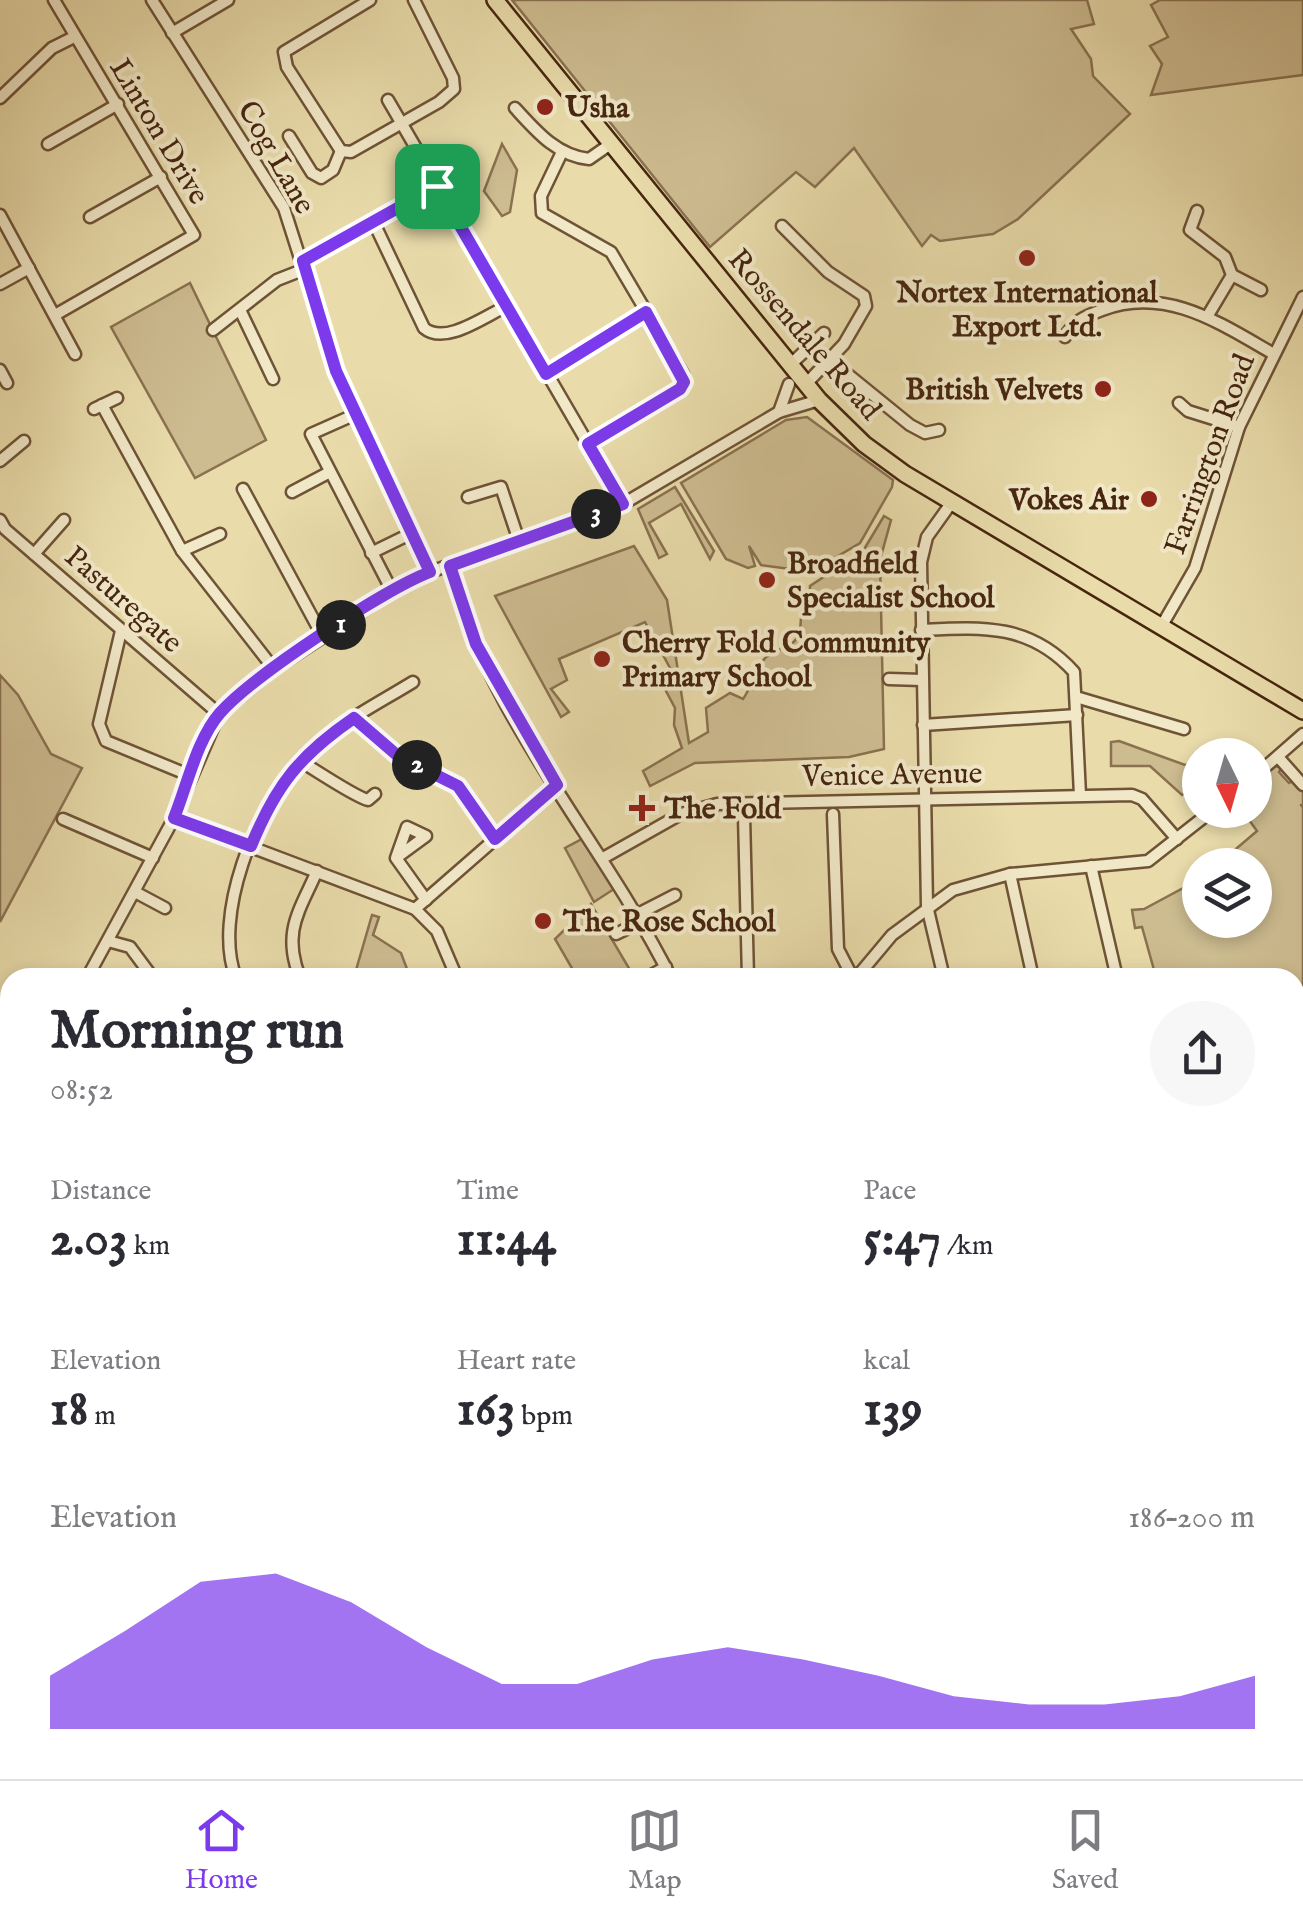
<!DOCTYPE html>
<html lang="en">
<head>
<meta charset="utf-8">
<style>
  body { margin:0; font-family:"IM FELL English",serif; background:#f7f7f7; color:#2b2b33; height:100vh; display:flex; flex-direction:column; font-size:38px; white-space:nowrap }
  * { box-sizing:border-box; margin:0 }
  p { font-size:32px; color:#7c7c81 }
  .icon { flex:none; width:55px; height:55px; fill:none; stroke:currentColor; stroke-width:2; stroke-linecap:round; stroke-linejoin:round }
  .map { position:relative; flex:1; overflow:hidden }
  .panel { position:absolute; left:0px; top:968px; width:1305px; height:812px; display:flex; flex-direction:column; background:#fff; border-radius:30px 30px 0 0; box-shadow:0 5px 15px #0003 }
  .panel>* { flex:none }
  .needle { width:65px; rotate:175deg }
  .tools { position:absolute; left:1182px; top:738px; display:grid; gap:20px }
  .tools a { display:grid; place-items:center; width:90px; height:90px; border-radius:50%; background:#fff; box-shadow:0 5px 15px #0003; font-size:50px }
  .pin { position:absolute; display:grid; place-items:center; width:85px; height:85px; color:#fff; margin:-42px; border-radius:20px; box-shadow:0 5px 15px #0006 }
  .km { position:absolute; width:50px; height:50px; margin:-25px; border-radius:50%; background:#222; color:#fff; font-size:28px; line-height:50px; text-align:center }
  .round { display:grid; place-items:center; flex:none; width:105px; height:105px; border-radius:52px; background:#f7f7f7 }
  .overview { display:flex; align-items:center; justify-content:space-between; height:170px; padding:0 50px }
  h1 { font-size:55px; font-weight:700; line-height:75px }
  .figures { display:grid; grid-template-columns:repeat(3,1fr); gap:15px; height:170px; padding:10px 50px }
  .figures div { display:grid; align-content:center }
  .figures b { font-size:50px; font-weight:700 }
  .figures small { font-size:28px; font-weight:400 }
  .figures p { font-size:28px }
  .chart { height:280px; padding:20px 50px }
  .chart p { display:flex; justify-content:space-between }
  .chart svg { width:100%; height:180px; margin-top:10px; fill:#7c3aed; opacity:.7 }
  .menu { display:flex; justify-content:space-around; align-items:center; height:140px; border-top:2px solid #e1e1e2; background:#fff; font-size:28px; color:#7c7c81 }
  .menu a { display:grid; justify-items:center; gap:5px }
  .menu .active { color:#7c3aed }
  .map>svg:first-child { display:block }
  .green { fill:#cdbc90; stroke:#8a7150; stroke-width:2.5 }
  .lines { fill:none; stroke-linecap:round; stroke-linejoin:round }
  .stream { stroke:#876d4c; stroke-width:2.5 }
  .minor-casing { stroke:#6f5336; stroke-width:15 }
  .major-casing { stroke:#46260f; stroke-width:19 }
  .highway-casing { stroke:#46260f; stroke-width:20 }
  .minor { stroke:#f1e8c8; stroke-width:10 }
  .major { stroke:#e9dbaa; stroke-width:14 }
  .highway { stroke:#e9dbaa; stroke-width:15 }
  .rail { stroke:#46260f; stroke-width:2.5; stroke-dasharray:18 18; stroke-linecap:butt }
  .route-casing { stroke:#fff; stroke-width:20 }
  .route { stroke:#7c3aed; stroke-width:12 }
  .poi-dot { fill:#8f2418; stroke:#f1e8c8; stroke-width:4 }
  .labels { text-anchor:middle; stroke-width:8; stroke-linejoin:round; paint-order:stroke }
  .poi-label { font-size:30px; font-weight:bold; fill:#46260f; stroke:#f1e8c8; text-anchor:start }
  .street-label { font-size:30px; fill:#46260f; stroke:#f1e8c8 }
</style>
</head>
<body>
<div class="map">
<svg width="1303" height="1779" viewBox="0 0 1303 1779">
  <rect width="100%" height="100%" fill="#e9dbaa"/>
  <filter id="stains"><feTurbulence type="fractalNoise" baseFrequency=".002" numOctaves="4"/><feColorMatrix values="0 0 0 0 .2 0 0 0 0 .09 0 0 0 0 .02 0 0 0 .5 -.17"/></filter>
  <radialGradient id="worn" r=".72"><stop offset=".6" stop-color="#630" stop-opacity="0"/><stop offset="1" stop-color="#630" stop-opacity=".3"/></radialGradient>
  <g class="green">
    <path d="M512,0H1087L1094,24L1071,29L1091,59L1093,76L1130,114L1018,219L993,234L940,241L931,235L922,246L854,148L815,187L796,172L710,247Z"/>
    <path d="M1160,0H1303V75L1151,95L1162,64L1150,46L1168,37L1151,5Z"/>
    <path d="M502,144L517,170L510,212L502,216L484,191Z"/>
    <path d="M190,283L266,440L195,478L111,327Z"/>
    <path d="M807,417L893,480L892,487L860,543L811,572L803,570L797,561L790,569L761,565L749,546L755,566L748,568L726,559L681,483L786,420Z"/>
    <path d="M675,487L714,551L710,559L681,504L649,523L667,554L659,558L638,509Z"/>
    <path d="M884,516L891,520L880,560L884,749L849,757L695,763L650,786L643,771L682,748L674,725L675,708L666,691L670,668L645,622L559,659L567,680L551,689L569,712L561,717L495,596L634,546L667,600L689,743L708,732L706,708L730,693L743,699C750,689 755,673 761,663C777,640 800,657 801,618L810,612V586L863,551Z"/>
    <path d="M0,675L18,695L51,754L82,768L0,922Z"/>
    <path d="M1119,741L1185,765L1200,760V782L1182,795L1150,766H1111V742Z"/>
    <path d="M1274,766L1282,767L1279,772L1289,783L1295,780L1303,790V1075L1295,1071V978L1156,977L1142,927L1135,928L1132,910L1144,909L1200,879V920H1255V865H1217L1257,831L1242,810H1255V781Z"/>
    <path d="M582,839L614,889L594,902L565,848Z"/>
    <path d="M591,904L633,975L577,977L555,939Z"/>
    <path d="M372,915L379,917L373,935L401,953L410,977H354Z"/>
    <path d="M0,1441L10,1446V1571L0,1590Z"/>
  </g>
  <g class="lines">
    <path class="stream" d="M1301,805L1303,807"/>
    <defs>
      <g id="minor">
        <path d="M54,0L194,235L55,315"/>
        <path d="M152,0L284,208L336,371L429,572"/>
        <path d="M370,0L284,52L287,67L341,151L351,152L439,102L454,89L453,78L414,0"/>
        <path d="M172,33L228,0"/>
        <path d="M0,98L52,48L74,37"/>
        <path d="M388,100L623,504"/>
        <path d="M515,108C536,131 557,156 589,159L612,143"/>
        <path d="M289,136L312,173L321,178L333,170L341,151"/>
        <path d="M48,144L118,104"/>
        <path d="M562,152L541,196L542,213L611,252L683,374L680,389L588,444"/>
        <path d="M1197,211L1190,230L1225,257L1232,275L1207,317"/>
        <path d="M0,215L75,354"/>
        <path d="M90,217L161,177"/>
        <path d="M374,223L424,328C445,346 485,316 507,306"/>
        <path d="M782,226L828,272L864,296L866,306L844,344L806,384"/>
        <path d="M303,261L437,186"/>
        <path d="M1232,275L1261,290"/>
        <path d="M0,284L29,268"/>
        <path d="M241,312L273,379"/>
        <path d="M213,330L277,280L305,269"/>
        <path d="M1065,337C1073,321 1086,316 1102,310C1165,286 1218,322 1272,353"/>
        <path d="M830,360L910,425L925,433L939,430"/>
        <path d="M790,365L824,333"/>
        <path d="M0,370L7,383"/>
        <path d="M546,374L647,311"/>
        <path d="M1179,403L1188,411L1239,427"/>
        <path d="M102,405L182,551L274,669"/>
        <path d="M94,409L117,398"/>
        <path d="M779,412L789,384"/>
        <path d="M356,414L311,434L392,591"/>
        <path d="M0,461L24,441"/>
        <path d="M243,489L323,637"/>
        <path d="M292,492L328,473"/>
        <path d="M468,497L501,487L519,541"/>
        <path d="M0,520L5,529L219,714"/>
        <path d="M182,551L220,534"/>
        <path d="M371,553L412,533"/>
        <path d="M34,554L64,520"/>
        <path d="M450,566C487,717 602,840 671,978"/>
        <path d="M1161,627L1195,568L1239,427L1303,297"/>
        <path d="M921,630C981,627 1030,623 1074,672L1080,795"/>
        <path d="M121,631L99,724L106,741L191,776"/>
        <path d="M889,679L922,680"/>
        <path d="M1076,697L1184,729"/>
        <path d="M355,718L398,756L458,786L495,839"/>
        <path d="M923,725L1077,715"/>
        <path d="M1279,758L1303,785"/>
        <path d="M300,761C314,769 355,797 368,800L375,794"/>
        <path d="M1255,776L1303,734"/>
        <path d="M833,814L838,949L853,978"/>
        <path d="M744,816L748,978"/>
        <path d="M174,818L415,909L437,931L457,978"/>
        <path d="M63,819L153,858"/>
        <path d="M396,858L426,836L407,827L396,858L426,900"/>
        <path d="M603,858L681,814L717,804L1132,795L1142,799L1177,839"/>
        <path d="M1091,866L1117,978"/>
        <path d="M1010,874L1033,978"/>
        <path d="M135,892L165,908"/>
        <path d="M415,909L557,785"/>
        <path d="M638,914L675,895"/>
        <path d="M616,934L643,921"/>
        <path d="M108,941L130,947L153,978"/>
        <path d="M87,978L174,818L219,714L274,669L413,578L623,504L779,412L819,400"/>
        <path d="M236,978C212,916 256,809 298,762C329,728 374,706 413,682"/>
        <path d="M300,978C282,932 299,912 317,871"/>
        <path d="M646,978L666,967"/>
        <path d="M856,978L892,935L953,890L1010,874L1148,861L1213,810"/>
        <path d="M944,978L927,906L921,562L927,537L952,502"/>
        <path d="M0,1071L10,1047"/>
        <path d="M0,1139L10,1146"/>
        <path d="M1295,1151L1303,1155"/>
        <path d="M1295,1192L1303,1179"/>
        <path d="M0,1193L10,1174"/>
        <path d="M0,1235L10,1240"/>
        <path d="M1295,1239L1303,1244"/>
        <path d="M0,1381L10,1363"/>
        <path d="M0,1408L10,1413"/>
        <path d="M0,1626L10,1689"/>
        <path d="M1298,1707L1303,1761"/>
        <path d="M0,1715L10,1714"/>
        <path d="M0,1766L14,1779"/>
        <path d="M51,1779L58,1770"/>
        <path d="M199,1779L207,1770"/>
        <path d="M262,1779L271,1770"/>
        <path d="M1303,1779V1778"/>
      </g>
      <g id="major">
        <path d="M0,1305L10,1311"/>
        <path d="M1295,1340L1303,1337"/>
        <path d="M330,1770L345,1779"/>
        <path d="M472,1770L477,1779"/>
        <path d="M436,1779L441,1770"/>
      </g>
      <g id="highway">
        <path d="M495,0L819,400L864,444L905,474L1303,711"/>
        <path d="M1295,1651L1303,1648"/>
        <path d="M1295,1677L1303,1673"/>
        <path d="M992,1779L1012,1770"/>
        <path d="M1022,1779L1041,1770"/>
        <path d="M1054,1779L1073,1770"/>
        <path d="M1103,1779L1120,1770"/>
      </g>
    </defs>
    <use href="#minor" class="minor-casing"/>
    <use href="#major" class="major-casing"/>
    <use href="#highway" class="highway-casing"/>
    <use href="#minor" class="minor"/>
    <use href="#major" class="major"/>
    <use href="#highway" class="highway"/>
    <g class="rail">
      <path d="M1295,1599L1303,1596"/>
      <path d="M0,1691H10"/>
      <path d="M625,1770L709,1779"/>
      <path d="M713,1779L787,1770"/>
    </g>
  </g>
  <g class="lines">
    <defs>
      <path id="route" d="M437,186L546,374L646,312L684,382L680,389L588,444L623,504L450,566L476,644L557,785L495,839L458,786L398,756L354,718C300,755 276,785 251,846L174,818C187,786 197,739 220,713C254,675 383,590 430,572L336,371L303,261Z"/>
    </defs>
    <use href="#route" class="route-casing"/>
    <use href="#route" class="route"/>
  </g>
  <g class="poi-dot">
    <circle cx="545" cy="107" r="10"/>
    <circle cx="1027" cy="258" r="10"/>
    <circle cx="1103" cy="389" r="10"/>
    <circle cx="1149" cy="499" r="10"/>
    <circle cx="767" cy="580" r="10"/>
    <circle cx="602" cy="659" r="10"/>
    <path d="M637 793h10v10h10v10h-10v10h-10v-10h-10v-10h10z"/>
    <circle cx="543" cy="921" r="10"/>
  </g>
  <g class="labels">
    <g class="poi-label">
      <text x="565" y="117">Usha</text>
      <text x="1027" y="302" text-anchor="middle">Nortex International<tspan x="1027" dy="34">Export Ltd.</tspan></text>
      <text x="1083" y="399" text-anchor="end">British Velvets</text>
      <text x="1129" y="509" text-anchor="end">Vokes Air</text>
      <text x="787" y="573">Broadfield<tspan x="787" dy="34">Specialist School</tspan></text>
      <text x="622" y="652">Cherry Fold Community<tspan x="622" dy="34">Primary School</tspan></text>
      <text x="664" y="818">The Fold</text>
      <text x="563" y="931">The Rose School</text>
    </g>
    <g class="street-label">
      <text transform="translate(160 131) rotate(59)" y="10">Linton Drive</text>
      <text transform="translate(277 157) rotate(60)" y="10">Cog Lane</text>
      <text transform="translate(805 334) rotate(49)" y="10">Rossendale Road</text>
      <text transform="translate(1209 454) rotate(-70)" y="10">Farrington Road</text>
      <text transform="translate(124 599) rotate(41)" y="10">Pasturegate</text>
      <text transform="translate(892 774) rotate(-1)" y="10">Venice Avenue</text>
    </g>
  </g>
  <rect width="100%" height="100%" filter="url(#stains)"/>
  <rect width="100%" height="100%" fill="url(#worn)"/>
</svg>
<div class="tools">
<a><svg class="needle" viewBox="-14 -14 28 28"><path d="M0-13l5 13h-10z" fill="#e53935"/><path d="M0 13l5-13h-10z" fill="#7c7c81"/></svg></a>
<a><svg class="icon" aria-label="layers" viewBox="0 0 24 24"><path d="M12 4l9 5-9 5-9-5zM3 14l9 5 9-5"/></svg></a>
</div>
<div class="pin" style="left:437px;top:186px;background:#1e9e55"><svg class="icon" aria-label="arrive" viewBox="0 0 24 24"><path d="M6 21V4h12l-3 4 3 4H6"/></svg></div>
<b class="km" style="left:341px;top:625px">1</b>
<b class="km" style="left:417px;top:765px">2</b>
<b class="km" style="left:596px;top:514px">3</b>
<section class="panel">
<div class="overview"><div><h1>Morning run</h1><p>08:52</p></div><a class="round"><svg class="icon" aria-label="share" viewBox="0 0 24 24"><path d="M12 15V3M7 8l5-5 5 5M5 13v7h14v-7"/></svg></a></div>
<div class="figures">
<div><p>Distance</p><b>2.03<small> km</small></b></div>
<div><p>Time</p><b>11:44</b></div>
<div><p>Pace</p><b>5:47<small> /km</small></b></div>
</div>
<div class="figures">
<div><p>Elevation</p><b>18<small> m</small></b></div>
<div><p>Heart rate</p><b>163<small> bpm</small></b></div>
<div><p>kcal</p><b>139</b></div>
</div>
<div class="chart"><p><span>Elevation</span>186–200 m</p>
<svg viewBox="0 0 160 44" preserveAspectRatio="none"><path d="M0 44V31L10 20L20 8L30 6L40 13L50 24L60 33L70 33L80 27L90 24L100 27L110 31L120 36L130 38L140 38L150 36L160 31V44z"/></svg>
</div>
</section>
</div>
<nav class="menu">
<a class="active"><svg class="icon" aria-label="home" viewBox="0 0 24 24"><path d="M3 11l9-7 9 7M6 9v11h12V9"/></svg>Home</a>
<a><svg class="icon" aria-label="map" viewBox="0 0 24 24"><path d="M3 6l6-2 6 2 6-2v14l-6 2-6-2-6 2zM9 4v14M15 6v14"/></svg>Map</a>
<a><svg class="icon" aria-label="saved" viewBox="0 0 24 24"><path d="M7 4h10v16l-5-4-5 4z"/></svg>Saved</a>
</nav>
</body>
</html>
